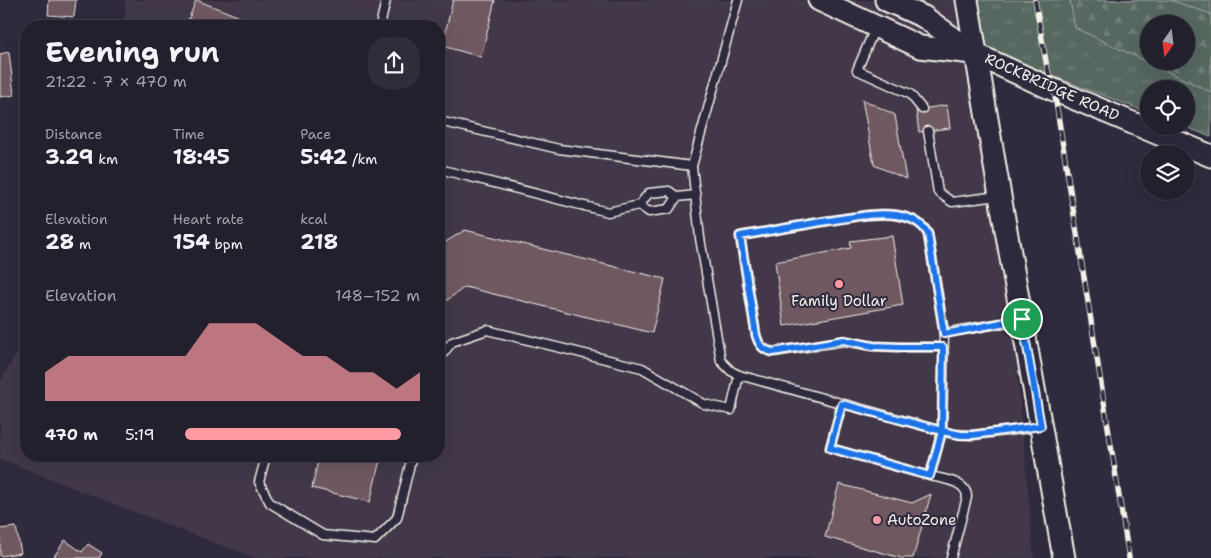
<!DOCTYPE html>
<html lang="en">
<head>
<meta charset="utf-8">
<style>
  body { margin:0; font-family:"Shantell Sans",sans-serif; background:#2f2d3a; color:#f1f3f6; height:100vh; display:flex; flex-direction:column; font-size:19px; white-space:nowrap }
  * { box-sizing:border-box; margin:0 }
  p { font-size:16px; color:#a3a3aa }
  .icon { flex:none; width:28px; height:28px; fill:none; stroke:currentColor; stroke-width:2; stroke-linecap:round; stroke-linejoin:round }
  .map { position:relative; flex:1; overflow:hidden }
  .side { position:absolute; left:20px; top:20px; width:425px; height:442px; display:flex; flex-direction:column; background:#23202e; border-radius:20px; box-shadow:0 5px 20px #0002,0 0 0 1px #403e4a }
  .side>* { flex:none }
  .needle { width:32px; rotate:194deg }
  .buttons { position:absolute; left:1140px; top:15px; display:grid; gap:10px }
  .buttons a { display:grid; place-items:center; width:55px; height:55px; border-radius:50%; background:#23202e; box-shadow:0 5px 20px #0002,0 0 0 1px #403e4a; font-size:25px }
  .pin { position:absolute; display:grid; place-items:center; width:42px; height:42px; color:#fff; margin:-21px; border:2px solid #fff; border-radius:50%; box-shadow:0 1px 5px #0007 }
  .round { display:grid; place-items:center; flex:none; width:52px; height:52px; border-radius:20px; background:#2f2d3a }
  .headline { display:flex; align-items:center; justify-content:space-between; height:85px; padding:0 25px }
  h1 { font-size:28px; font-weight:700; line-height:38px }
  .figures { display:grid; grid-template-columns:repeat(3,1fr); gap:8px; height:85px; padding:5px 25px }
  .figures div { display:grid; align-content:center }
  .figures b { font-size:21px; font-weight:700 }
  .figures small { font-size:14px; font-weight:400 }
  .figures p { font-size:14px }
  .chart { height:140px; padding:10px 25px }
  .chart p { display:flex; justify-content:space-between }
  .chart svg { width:100%; height:90px; margin-top:5px; fill:#ff9aa2; opacity:.7 }
  ul { padding:0 25px; list-style:none; font-size:16px }
  li { display:grid; grid-template-columns:80px 60px 1fr; align-items:center; height:38px }
  li i { height:12px; border-radius:6px; background:#ff9aa2 }
  .map>svg:first-child { display:block }
  .built { fill:#423848 }
  .grass { fill:url(#grass-tufts); stroke:#a6aca4; fill-rule:evenodd }
  .forest { fill:url(#forest-firs); stroke:#a6aca4; fill-rule:evenodd }
  .building { fill:#705960; stroke:#f4f1e8 }
  .lines { fill:none; stroke-linecap:round; stroke-linejoin:round }
  .service-casing { stroke:#f4f1e8; stroke-width:11 }
  .secondary-casing { stroke:#f4f1e8; stroke-width:25 }
  .service { stroke:#2f2a3d; stroke-width:8 }
  .secondary { stroke:#2f2a3d; stroke-width:21 }
  .rail-casing { stroke:#f4f1e8; stroke-width:5.5 }
  .rail { stroke:#2f2a3d; stroke-width:4; stroke-dasharray:11; stroke-linecap:butt }
  .route-casing { stroke:#fff; stroke-width:10 }
  .route { stroke:#1a73e8; stroke-width:6 }
  .poi-dot { fill:#ff9aa2; stroke:#2f2a3d; stroke-width:2 }
  .labels { text-anchor:middle; stroke-width:4; stroke-linejoin:round; paint-order:stroke }
  .street-label { font-size:15px; fill:#f4f1e8; stroke:#2f2a3d }
  .poi-label { font-size:15px; fill:#f4f1e8; stroke:#2f2a3d }
</style>
</head>
<body>
<div class="map">
<svg width="1211" height="558" viewBox="0 0 1211 558">
  <defs>
    <pattern id="grass-tufts" width="24" height="20" patternUnits="userSpaceOnUse" patternTransform="scale(1.25)"><rect width="24" height="20" fill="#57685f"/><path d="M3 7l-1-3M5 7V3M7 7l1-3M15 17l-1-3M17 17v-4M19 17l1-3" fill="none" stroke="#707e76"/></pattern>
    <pattern id="forest-firs" width="22" height="20" patternUnits="userSpaceOnUse" patternTransform="scale(1.25)"><rect width="22" height="20" fill="#57685f"/><path d="M5 1l3.5 6h-7zM16 11l3.5 6h-7z" fill="#707e76"/></pattern>
  </defs>
  <rect width="100%" height="100%" fill="#2f2a3d"/>
  <filter id="ink" filterUnits="userSpaceOnUse"><feTurbulence type="fractalNoise" baseFrequency=".02" numOctaves="2"/><feDisplacementMap in="SourceGraphic" scale="10" xChannelSelector="R" yChannelSelector="G"/><feConvolveMatrix kernelMatrix="1 2 1 2 8 2 1 2 1" color-interpolation-filters="sRGB"/></filter>
  <g filter="url(#ink)">
    <path class="built" d="M125,0H978L988,51L1034,558H256L180,530L0,459V382L26,338V456H439V26H125Z"/>
    <path class="grass" d="M978,0H1211V137L1183,126H1186V89H1149V113L988,51ZM1149,24H1186V61H1149Z"/>
    <path class="forest" d="M1070,0H1170L1211,14V92L1075,28ZM1149,24H1186V61H1149Z"/>
    <g class="building">
      <path d="M49,0H76L74,17L48,15Z"/>
      <path d="M196,0L248,20L246,26H186Z"/>
      <path d="M453,0H495L481,57L442,46Z"/>
      <path d="M9,52L14,95L0,97V54Z"/>
      <path d="M862,99L895,115L906,179L874,165Z"/>
      <path d="M947,105L950,128L919,132L916,110Z"/>
      <path d="M465,230L665,279L652,333L465,287L439,306V246Z"/>
      <path d="M892,236L903,305L784,326L775,262L851,248L850,241Z"/>
      <path d="M319,456H381L370,502L312,488Z"/>
      <path d="M839,484L912,503L931,494L913,558H901L825,537Z"/>
      <path d="M16,527L21,553L0,556V529Z"/>
      <path d="M65,540L82,552L88,544L102,553L99,558H53Z"/>
    </g>
    <g class="lines">
      <defs>
        <g id="service">
          <path d="M380,26L386,0"/>
          <path d="M875,28L857,70L910,94L922,109"/>
          <path d="M439,121L559,149L692,166L738,0"/>
          <path d="M928,131L938,192L952,202L998,196"/>
          <path d="M692,166L700,238L721,361L731,371L739,375L953,434L973,435L1039,427"/>
          <path d="M439,169L608,212L639,205L649,193L669,191L677,197L696,195"/>
          <path d="M639,205L649,212L669,209L677,197"/>
          <path d="M943,347H901L873,346L844,341L773,352C763,350 759,345 756,335L740,236C769,231 798,226 827,221C849,218 874,212 896,215C909,217 922,222 928,234L944,333"/>
          <path d="M439,359L452,342L487,330L642,368L704,404L731,410L739,375"/>
          <path d="M842,404L830,448L930,476L942,431L944,333L1020,320"/>
          <path d="M266,456L259,482L270,503L323,535L375,540L397,518L412,456"/>
          <path d="M930,476C942,479 967,481 967,497L951,558"/>
        </g>
        <g id="secondary">
          <path d="M819,0L920,47L973,53"/>
          <path d="M886,0L924,17L975,54L1054,90L1211,156"/>
          <path d="M967,0L1000,196L1064,558"/>
        </g>
      </defs>
      <use href="#service" class="service-casing"/>
      <use href="#secondary" class="secondary-casing"/>
      <use href="#service" class="service"/>
      <use href="#secondary" class="secondary"/>
      <defs>
        <path id="rail" d="M1035,0L1047,67L1054,90L1129,558"/>
      </defs>
      <use href="#rail" class="rail-casing"/>
      <use href="#rail" class="rail"/>
    </g>
  </g>
  <g class="lines" filter="url(#ink)">
    <defs>
      <path id="route" d="M1022,319L944,334L928,234C922,222 909,217 896,215C875,212 849,218 827,221C798,226 769,231 740,236L756,335C759,345 762,350 773,352L844,340L873,346L901,347H943L942,431L842,404L830,448L930,476L942,431L961,435H973L1041,426L1022,319"/>
    </defs>
    <use href="#route" class="route-casing"/>
    <use href="#route" class="route"/>
  </g>
  <g class="poi-dot">
    <circle cx="839" cy="284" r="5"/>
    <circle cx="877" cy="520" r="5"/>
  </g>
  <g class="labels">
    <g class="street-label">
      <text transform="translate(1052 87) rotate(24)" y="5">ROCKBRIDGE ROAD</text>
    </g>
    <g class="poi-label">
      <text x="839" y="306">Family Dollar</text>
      <text x="887" y="525" text-anchor="start">AutoZone</text>
    </g>
  </g>
</svg>
<div class="buttons">
<a><svg class="needle" viewBox="-14 -14 28 28"><path d="M0-13l5 13h-10z" fill="#e53935"/><path d="M0 13l5-13h-10z" fill="#a3a3aa"/></svg></a>
<a><svg class="icon" aria-label="locate" viewBox="0 0 24 24"><circle cx="12" cy="12" r="6"/><path d="M12 2v4M12 18v4M2 12h4M18 12h4"/></svg></a>
<a><svg class="icon" aria-label="layers" viewBox="0 0 24 24"><path d="M12 4l9 5-9 5-9-5zM3 14l9 5 9-5"/></svg></a>
</div>
<div class="pin" style="left:1022px;top:319px;background:#1e9e55"><svg class="icon" aria-label="arrive" viewBox="0 0 24 24"><path d="M6 21V4h12l-3 4 3 4H6"/></svg></div>
<section class="side">
<div class="headline"><div><h1>Evening run</h1><p>21:22 · 7 × 470 m</p></div><a class="round"><svg class="icon" aria-label="share" viewBox="0 0 24 24"><path d="M12 15V3M7 8l5-5 5 5M5 13v7h14v-7"/></svg></a></div>
<div class="figures">
<div><p>Distance</p><b>3.29<small> km</small></b></div>
<div><p>Time</p><b>18:45</b></div>
<div><p>Pace</p><b>5:42<small> /km</small></b></div>
</div>
<div class="figures">
<div><p>Elevation</p><b>28<small> m</small></b></div>
<div><p>Heart rate</p><b>154<small> bpm</small></b></div>
<div><p>kcal</p><b>218</b></div>
</div>
<div class="chart"><p><span>Elevation</span>148–152 m</p>
<svg viewBox="0 0 160 44" preserveAspectRatio="none"><path d="M0 44V30L10 22L20 22L30 22L40 22L50 22L60 22L70 6L80 6L90 6L100 14L110 22L120 22L130 30L140 30L150 38L160 30V44z"/></svg>
</div>
<ul>
<li><b>470 m</b>5:19<i style="width:92%"></i></li>
</ul>
</section>
</div>
</body>
</html>
